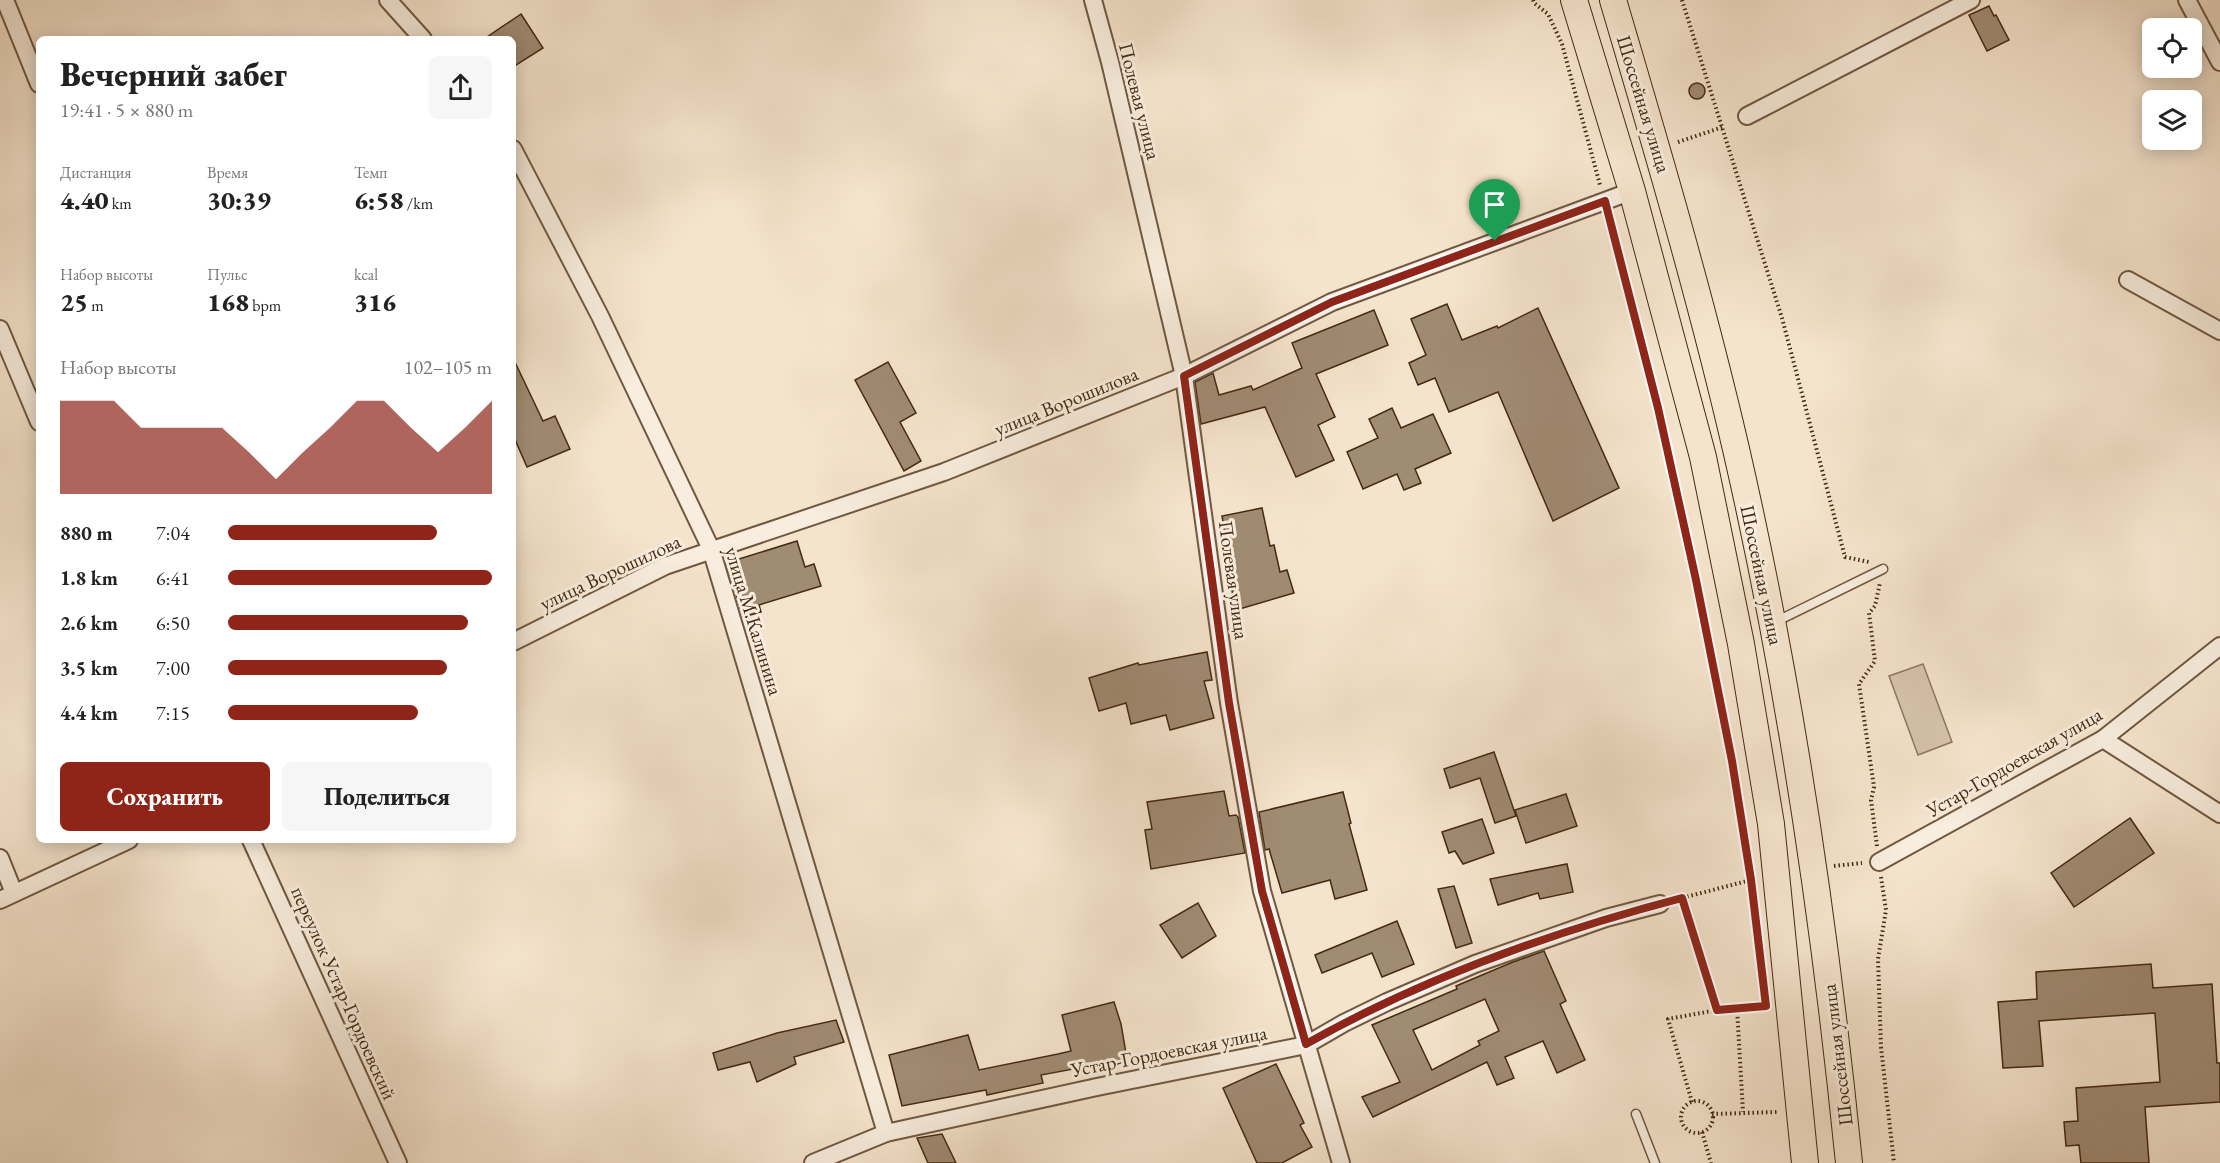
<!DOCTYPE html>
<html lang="ru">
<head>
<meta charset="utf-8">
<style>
  body { margin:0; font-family:"EB Garamond",serif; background:#f6f6f6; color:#222; height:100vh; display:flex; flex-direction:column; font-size:22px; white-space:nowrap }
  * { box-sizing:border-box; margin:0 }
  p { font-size:20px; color:#767676 }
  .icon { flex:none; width:33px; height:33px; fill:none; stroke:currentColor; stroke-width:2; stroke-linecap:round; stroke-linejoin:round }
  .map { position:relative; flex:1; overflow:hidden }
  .panel { position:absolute; left:36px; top:36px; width:480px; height:807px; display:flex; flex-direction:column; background:#fff; border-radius:9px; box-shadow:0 3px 15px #0003 }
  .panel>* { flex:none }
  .tools { position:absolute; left:2142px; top:18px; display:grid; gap:12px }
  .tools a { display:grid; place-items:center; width:60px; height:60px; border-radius:9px; background:#fff; box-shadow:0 3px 15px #0003; font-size:30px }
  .pin { position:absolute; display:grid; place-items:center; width:51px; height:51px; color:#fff; margin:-62px -26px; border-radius:50% 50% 50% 0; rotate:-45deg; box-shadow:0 0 6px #0007 }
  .pin .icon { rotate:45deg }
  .round { display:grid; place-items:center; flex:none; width:63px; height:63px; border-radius:9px; background:#f6f6f6 }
  .summary { display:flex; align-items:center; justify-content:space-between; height:102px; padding:0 24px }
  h1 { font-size:33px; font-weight:800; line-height:45px }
  .stats { display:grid; grid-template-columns:repeat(3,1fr); gap:9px; height:102px; padding:6px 24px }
  .stats div { display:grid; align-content:center }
  .stats b { font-size:26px; font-weight:800 }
  .stats small { font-size:16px; font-weight:400 }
  .stats p { font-size:16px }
  .chart { height:168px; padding:12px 24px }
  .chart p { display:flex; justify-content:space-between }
  .chart svg { width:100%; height:108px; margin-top:6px; fill:#8f2418; opacity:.7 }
  .action { display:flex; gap:12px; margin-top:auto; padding:12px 24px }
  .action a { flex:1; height:69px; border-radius:9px; background:#8f2418; color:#fff; font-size:24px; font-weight:800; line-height:69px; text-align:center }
  .action a+a { background:#f6f6f6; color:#222 }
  ul { padding:0 24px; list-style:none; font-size:20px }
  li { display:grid; grid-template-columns:96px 72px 1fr; align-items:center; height:45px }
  li i { height:15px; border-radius:8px; background:#8f2418 }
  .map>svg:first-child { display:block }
  .green { fill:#d7c4ad; stroke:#8e775f; stroke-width:1.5 }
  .building { fill:#a08b73; stroke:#442a11; stroke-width:1.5; fill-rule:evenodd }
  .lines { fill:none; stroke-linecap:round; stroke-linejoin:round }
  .lane-casing { stroke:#705840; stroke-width:11 }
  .street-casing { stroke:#705840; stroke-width:20 }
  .primary-casing { stroke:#442a11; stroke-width:28 }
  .path { stroke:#442a11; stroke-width:4; stroke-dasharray:1.5 3; stroke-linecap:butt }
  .lane { stroke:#f8edde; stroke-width:8 }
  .street { stroke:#f8edde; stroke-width:16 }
  .primary { stroke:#f5e4cd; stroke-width:26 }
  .route-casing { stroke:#fff; stroke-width:12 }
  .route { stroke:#8f2418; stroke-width:8 }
  .labels { text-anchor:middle; stroke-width:6; stroke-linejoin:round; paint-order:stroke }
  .street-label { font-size:20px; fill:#442a11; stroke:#f8edde }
</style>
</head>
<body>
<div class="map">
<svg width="2220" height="1163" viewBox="0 0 2220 1163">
  <rect width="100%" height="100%" fill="#f5e4cd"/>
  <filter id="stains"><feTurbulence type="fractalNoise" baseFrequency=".00333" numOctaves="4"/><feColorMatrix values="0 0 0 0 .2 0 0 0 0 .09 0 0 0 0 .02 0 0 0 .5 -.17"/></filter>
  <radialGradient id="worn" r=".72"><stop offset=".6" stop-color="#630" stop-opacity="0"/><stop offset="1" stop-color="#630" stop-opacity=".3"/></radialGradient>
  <path class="green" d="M1923,664L1952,742L1918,755L1889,676Z"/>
  <g class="building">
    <path d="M1989,6L1994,16L1996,15L2009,40L1987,51L1969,15Z"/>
    <path d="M521,14L543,48L513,67V39H484Z"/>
    <circle cx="1697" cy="91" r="8"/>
    <path d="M1447,304L1462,340L1497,326L1498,328L1538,308L1619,488L1553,521L1498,392L1449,412L1435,378L1418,385L1409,363L1426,355L1411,319Z"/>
    <path d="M1374,310L1388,345L1316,374L1335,417L1318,425L1334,460L1296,477L1265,407L1201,424L1195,382L1213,373L1219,395L1251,386L1253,390L1302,368L1292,343Z"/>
    <path d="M513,358L543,421L555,416L570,449L527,467L513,435Z"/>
    <path d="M888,362L916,413L900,422L921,461L904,471L855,380Z"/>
    <path d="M1392,408L1401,428L1433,414L1451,453L1415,469L1421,483L1404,490L1397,474L1363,489L1347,452L1378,438L1369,419Z"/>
    <path d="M1262,508L1270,546L1274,545L1280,572L1287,570L1294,593L1236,610L1225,557L1229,556L1222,516Z"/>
    <path d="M797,541L805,567L814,564L821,586L759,605L761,612L743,617L726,563Z"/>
    <path d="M1207,652L1212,680L1204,681L1214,718L1170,730L1166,715L1131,724L1126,703L1099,711L1089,678L1138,663L1139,665Z"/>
    <path d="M1494,752L1516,816L1495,823L1480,778L1450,788L1444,769Z"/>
    <path d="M1224,791L1229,816L1236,815L1238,817L1245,853L1151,869L1145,830L1152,829L1147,802Z"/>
    <path d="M1343,792L1351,823L1349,824L1367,890L1335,899L1330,880L1282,893L1269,849L1265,850L1259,812Z"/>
    <path d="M1566,794L1577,826L1526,843L1515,810Z"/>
    <path d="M2130,818L2154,853L2074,907L2051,873Z"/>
    <path d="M1482,819L1494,853L1463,864L1455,851L1449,853L1442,832Z"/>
    <path d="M1567,864L1573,892L1540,899L1538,893L1498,905L1490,879Z"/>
    <path d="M1454,886L1472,943L1456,948L1438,889Z"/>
    <path d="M1198,903L1216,936L1182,958L1160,925Z"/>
    <path d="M1397,921L1414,964L1382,977L1372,953L1322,973L1315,955Z"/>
    <path d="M1544,951L1566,1001L1560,1004L1585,1060L1557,1073L1543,1041L1505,1057L1514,1078L1497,1085L1487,1062L1373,1117L1362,1097L1400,1082L1372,1025L1457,989L1456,986L1513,962ZM1485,999L1499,1031L1478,1041L1480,1045L1432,1070L1413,1030Z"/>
    <path d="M2151,964L2153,988L2212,984L2217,1063H2220V1102L2145,1107L2149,1163H2081L2079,1145L2066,1146L2064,1122L2078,1121L2076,1088L2160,1082L2155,1013L2039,1021L2043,1066L2003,1068L1998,1002L2037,999L2036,972Z"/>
    <path d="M1114,1002L1121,1024L1127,1059L1041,1075L1043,1083L987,1095L986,1090L902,1106L889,1055L968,1035L979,1070L1058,1054L1071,1051L1062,1015Z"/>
    <path d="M836,1020L844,1042L794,1057L796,1064L757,1082L750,1062L718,1070L713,1053L777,1033Z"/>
    <path d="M1276,1064L1304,1123L1300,1125L1312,1147L1282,1163H1257L1223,1088Z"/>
    <path d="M942,1134L956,1163H928L917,1138Z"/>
  </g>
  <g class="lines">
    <defs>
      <g id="lane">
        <path d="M1775,622L1883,569"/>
        <path d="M1636,1114L1655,1163"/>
      </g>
      <g id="street">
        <path d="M5,0L39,84"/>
        <path d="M388,0L423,39"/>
        <path d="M1093,0L1110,62L1184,376L1229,703L1262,891L1341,1163"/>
        <path d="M2187,0L2220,62"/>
        <path d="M1747,116L1971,0"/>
        <path d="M513,149L600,316L711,549L886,1133"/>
        <path d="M2128,280L2220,331"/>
        <path d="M0,329L39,422"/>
        <path d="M513,642L665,566L944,472L1184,376L1332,302L1632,191"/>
        <path d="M2103,739L2220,814"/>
        <path d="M251,840L398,1163"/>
        <path d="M0,858L14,893"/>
        <path d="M1879,862L2103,739L2220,646"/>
        <path d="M0,900L129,840"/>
        <path d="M813,1163L886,1133L1097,1087L1306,1045L1344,1023L1387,1002L1475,964L1606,918L1660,904"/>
      </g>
      <g id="primary">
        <path d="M1574,0L1632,191L1703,457L1741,644L1771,824L1805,1163"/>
        <path d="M1613,0C1657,149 1701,298 1736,449C1790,684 1825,923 1849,1163"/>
      </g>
    </defs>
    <use href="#lane" class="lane-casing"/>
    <use href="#street" class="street-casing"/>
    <use href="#primary" class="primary-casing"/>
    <g class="path">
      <path d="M1533,0L1534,3L1548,14L1562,44L1600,185"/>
      <path d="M1682,0L1782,318L1845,557L1869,562"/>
      <path d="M1678,142L1723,127"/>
      <path d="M1610,218C1646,361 1680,505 1710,650C1728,742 1746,834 1757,927"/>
      <path d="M1877,846L1871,800L1874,787L1859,684L1875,661L1869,613L1875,606L1880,583"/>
      <path d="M1834,866L1862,863"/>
      <path d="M1881,877L1886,910L1878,959L1881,1047L1894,1163"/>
      <path d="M1682,898L1717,1010"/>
      <path d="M1674,900L1751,880"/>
      <path d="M1737,1008L1743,1112"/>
      <circle cx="1697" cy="1117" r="16"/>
      <path d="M1692,1102L1668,1019L1717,1010L1766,1006"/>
      <path d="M1712,1114L1778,1112"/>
      <path d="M1702,1132L1711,1163"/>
    </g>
    <use href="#lane" class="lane"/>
    <use href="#street" class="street"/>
    <use href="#primary" class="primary"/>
  </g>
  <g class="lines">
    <defs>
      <path id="route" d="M1605,201L1658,408L1696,580L1732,761L1751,880L1766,1006L1717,1010L1682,898C1552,932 1423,978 1306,1044L1262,891L1229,703L1184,376L1332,302Z"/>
    </defs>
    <use href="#route" class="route-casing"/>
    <use href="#route" class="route"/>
  </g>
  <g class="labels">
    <g class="street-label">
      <text transform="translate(1140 101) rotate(76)" y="7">Полевая улица</text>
      <text transform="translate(1644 104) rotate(73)" y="7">Шоссейная улица</text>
      <text transform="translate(1066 401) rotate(-22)" y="7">улица Ворошилова</text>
      <text transform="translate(610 572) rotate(-25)" y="7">улица Ворошилова</text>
      <text transform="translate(1762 575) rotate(78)" y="7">Шоссейная улица</text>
      <text transform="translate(1234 580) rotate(82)" y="7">Полевая улица</text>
      <text transform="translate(754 621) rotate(73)" y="7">улица М.Калинина</text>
      <text transform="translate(2014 762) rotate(-30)" y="7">Устар-Гордоевская улица</text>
      <text transform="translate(344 993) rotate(66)" y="7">переулок Устар-Гордоевский</text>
      <text transform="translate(1169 1051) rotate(-11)" y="7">Устар-Гордоевская улица</text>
      <text transform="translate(1837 1055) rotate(-97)" y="7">Шоссейная улица</text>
    </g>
  </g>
  <rect width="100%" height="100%" filter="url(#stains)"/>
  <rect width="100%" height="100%" fill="url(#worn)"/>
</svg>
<div class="tools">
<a><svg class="icon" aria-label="locate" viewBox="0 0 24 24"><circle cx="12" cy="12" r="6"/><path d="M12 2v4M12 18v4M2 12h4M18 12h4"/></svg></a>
<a><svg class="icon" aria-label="layers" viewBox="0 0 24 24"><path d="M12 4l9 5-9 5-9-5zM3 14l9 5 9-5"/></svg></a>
</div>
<div class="pin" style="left:1495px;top:241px;background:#1e9e55"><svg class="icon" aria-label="arrive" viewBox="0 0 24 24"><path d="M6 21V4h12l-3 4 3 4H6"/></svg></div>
<section class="panel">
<div class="summary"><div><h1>Вечерний забег</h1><p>19:41 · 5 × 880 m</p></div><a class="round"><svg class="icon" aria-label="share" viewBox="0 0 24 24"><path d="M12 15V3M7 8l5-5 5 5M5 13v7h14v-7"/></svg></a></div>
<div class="stats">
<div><p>Дистанция</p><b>4.40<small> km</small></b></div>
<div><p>Время</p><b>30:39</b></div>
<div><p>Темп</p><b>6:58<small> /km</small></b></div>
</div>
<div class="stats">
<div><p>Набор высоты</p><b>25<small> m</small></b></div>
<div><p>Пульс</p><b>168<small> bpm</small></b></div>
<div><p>kcal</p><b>316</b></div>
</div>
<div class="chart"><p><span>Набор высоты</span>102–105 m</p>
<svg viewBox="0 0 160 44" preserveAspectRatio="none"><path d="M0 44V6L10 6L20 6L30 17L40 17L50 17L60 17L70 27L80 38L90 27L100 17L110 6L120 6L130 17L140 27L150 17L160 6V44z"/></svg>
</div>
<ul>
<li><b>880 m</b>7:04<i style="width:79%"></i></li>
<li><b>1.8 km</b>6:41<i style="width:100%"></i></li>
<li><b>2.6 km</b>6:50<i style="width:91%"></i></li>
<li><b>3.5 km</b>7:00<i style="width:83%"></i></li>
<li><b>4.4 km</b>7:15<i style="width:72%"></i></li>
</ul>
<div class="action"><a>Сохранить</a><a>Поделиться</a></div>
</section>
</div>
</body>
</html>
